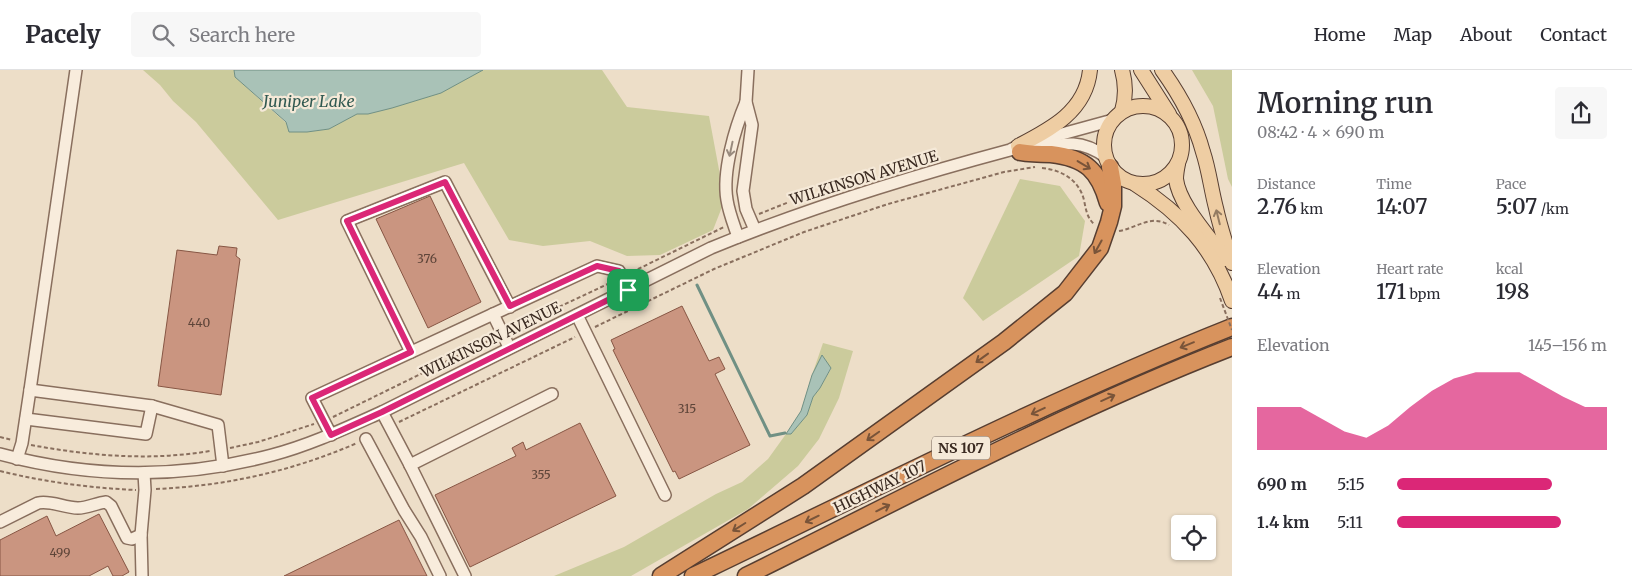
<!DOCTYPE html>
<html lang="en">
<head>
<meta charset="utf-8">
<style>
  body { margin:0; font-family:Merriweather,serif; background:#f7f7f7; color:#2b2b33; height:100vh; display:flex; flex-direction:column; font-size:19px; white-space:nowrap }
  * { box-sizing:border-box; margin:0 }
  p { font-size:16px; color:#7c7c81 }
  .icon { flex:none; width:28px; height:28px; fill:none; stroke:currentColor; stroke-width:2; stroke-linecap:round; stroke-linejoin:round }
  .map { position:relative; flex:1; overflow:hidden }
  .details { display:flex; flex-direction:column; background:#fff; width:400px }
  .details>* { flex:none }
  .fabs { position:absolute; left:1171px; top:445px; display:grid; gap:10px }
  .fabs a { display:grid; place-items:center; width:45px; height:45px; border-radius:5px; background:#fff; box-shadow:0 1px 4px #0004; font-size:25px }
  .pin { position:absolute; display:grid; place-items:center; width:42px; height:42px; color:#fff; margin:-21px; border-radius:10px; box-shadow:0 2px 8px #0006 }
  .round { display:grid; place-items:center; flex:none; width:52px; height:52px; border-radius:5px; background:#f7f7f7 }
  .headline { display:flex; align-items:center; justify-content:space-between; height:85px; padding:0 25px }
  h1 { font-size:28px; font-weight:600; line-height:38px }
  .stats { display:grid; grid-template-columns:repeat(3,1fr); gap:8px; height:85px; padding:5px 25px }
  .stats div { display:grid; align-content:center }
  .stats b { font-size:21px; font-weight:600 }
  .stats small { font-size:14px; font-weight:400 }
  .stats p { font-size:14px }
  .chart { height:140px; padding:10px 25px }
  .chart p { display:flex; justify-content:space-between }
  .chart svg { width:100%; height:90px; margin-top:5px; fill:#db2777; opacity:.7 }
  ul { padding:0 25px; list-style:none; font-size:16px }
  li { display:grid; grid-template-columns:80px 60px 1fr; align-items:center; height:38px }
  li i { height:12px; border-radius:6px; background:#db2777 }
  header { display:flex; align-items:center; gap:30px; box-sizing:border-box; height:70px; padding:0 25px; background:#fff; border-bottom:1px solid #e1e1e2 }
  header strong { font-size:24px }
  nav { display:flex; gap:28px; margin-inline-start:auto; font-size:18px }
  .search { width:350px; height:45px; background:#f7f7f7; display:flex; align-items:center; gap:12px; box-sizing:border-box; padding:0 18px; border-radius:5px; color:#7c7c81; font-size:19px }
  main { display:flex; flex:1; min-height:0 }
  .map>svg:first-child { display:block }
  .green { fill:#cbcb9c }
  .water { fill:#a9c2b7; stroke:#709084 }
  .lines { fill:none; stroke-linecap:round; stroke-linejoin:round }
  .stream { stroke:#709084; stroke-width:3 }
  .building { fill:#ca9580; stroke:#875644 }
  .minor-casing { stroke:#896f5e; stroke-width:14 }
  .major-casing { stroke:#573e31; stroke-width:16 }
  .highway-casing { stroke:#573e31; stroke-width:19 }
  .path { stroke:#896f5e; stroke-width:2; stroke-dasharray:4 2.5; stroke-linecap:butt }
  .minor { stroke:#f8ecdc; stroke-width:11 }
  .major { stroke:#eecda3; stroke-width:14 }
  .highway { stroke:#d8935d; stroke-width:16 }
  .path-bridge { stroke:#896f5e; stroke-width:2; stroke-dasharray:4 2.5; stroke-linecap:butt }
  .oneway { stroke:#998b7e }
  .oneway2 { stroke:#795439 }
  .oneway3 { stroke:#947c62 }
  .route-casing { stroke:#fff; stroke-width:10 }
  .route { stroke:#db2777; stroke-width:6 }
  .labels { text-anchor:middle; stroke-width:4.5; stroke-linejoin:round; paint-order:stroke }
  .number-label { font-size:12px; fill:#5e4539 }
  .shield { fill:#f5e9d8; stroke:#726358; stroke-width:1 }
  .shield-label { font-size:14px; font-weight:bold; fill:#3a2a21 }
  .street-label { font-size:15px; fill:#3a2a21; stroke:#f5e9d8 }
  .water-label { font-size:16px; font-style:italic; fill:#315951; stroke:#f5e9d8 }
</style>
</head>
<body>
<header>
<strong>Pacely</strong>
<div class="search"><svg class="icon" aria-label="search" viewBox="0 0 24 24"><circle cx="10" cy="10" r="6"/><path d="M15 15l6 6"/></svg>Search here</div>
<nav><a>Home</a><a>Map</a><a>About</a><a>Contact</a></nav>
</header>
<main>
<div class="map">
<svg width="1232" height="506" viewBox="0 0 1232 506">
  <rect width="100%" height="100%" fill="#eddec8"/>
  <g class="green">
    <path d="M143,0H234L235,7L286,53L289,62H307L329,59L357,44H368L392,38L440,23L483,0H602L627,37L709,46L720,105L722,137L713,160L660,185L627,186L590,171L543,176L509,170L464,93L278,150L196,52L173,31L160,15Z"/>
    <path d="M1192,0H1232V117L1228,109L1213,36Z"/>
    <path d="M1020,109L1060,116L1085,151L1079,186L983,251L963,228Z"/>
    <path d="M823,273L853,281L839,328L819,369L798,396L748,439L631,506H554L624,477L716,424L742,412L768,389L786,364H791L807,345L813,327L820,318L831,299L822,285L812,305Z"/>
  </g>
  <g class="water">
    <path d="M234,0H483L441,23L392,38L368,44H357L329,59L307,62H289L286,52L235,7Z"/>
    <path d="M822,285L831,298L820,318L813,327L807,345L791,364H786L801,341L812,305Z"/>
  </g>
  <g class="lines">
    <path class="stream" d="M697,215L770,366L785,363"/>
  </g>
  <g class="building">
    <path d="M430,126L481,232L428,258L376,149Z"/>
    <path d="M219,176L237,178L236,186L240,189L221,325L158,316L177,180L217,185Z"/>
    <path d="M682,236L709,291L719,287L725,299L715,304L750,375L679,409L675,401L673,402L613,280L615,279L611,270Z"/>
    <path d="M580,353L616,426L470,497L435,425L516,386L512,378L523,372L526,380Z"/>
    <path d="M99,444L129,502L122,506H113L108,496L89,506H0V470L47,446L56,466Z"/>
    <path d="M399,450L427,506H284Z"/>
  </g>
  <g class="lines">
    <defs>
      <g id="minor">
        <path d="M748,0L746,32L752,55L743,121L746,139L755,160"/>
        <path d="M1037,79C1065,73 1081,69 1106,87"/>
        <path d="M738,167C734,155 729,143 727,130C722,102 735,58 746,32"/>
        <path d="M493,244L509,277"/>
        <path d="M577,245L665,425"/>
        <path d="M411,282L347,151L445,112L510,237"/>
        <path d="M30,320L76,0"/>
        <path d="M382,342L410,395L465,506"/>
        <path d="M26,349L146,364L152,336"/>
        <path d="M331,365L312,328L597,196L619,201L628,220"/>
        <path d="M366,369L404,440L421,467L440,506"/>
        <path d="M0,384C89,408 182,409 272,385C310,375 346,358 382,342L711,178C808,138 909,107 1010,80L1018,76L1113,50"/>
        <path d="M17,389L22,373L30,320L152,336L218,355L223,396"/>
        <path d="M410,395L552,324"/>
        <path d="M0,452L38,433C51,430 64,438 78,438C87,438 97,433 106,432L111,436L127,468L132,469L141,465"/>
        <path d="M142,506L141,465L145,420L144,403"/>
      </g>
      <g id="major">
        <path d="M1122,0C1126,14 1126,27 1122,41"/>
        <path d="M1141,0L1169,44"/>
        <path d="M1162,0C1180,25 1195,52 1203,82C1209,100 1211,119 1216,138C1220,157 1226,175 1232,193"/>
        <circle cx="1143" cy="75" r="39"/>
        <path d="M1018,76C1051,59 1086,41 1090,0"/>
        <path d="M1178,94C1177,99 1176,104 1176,109C1179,135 1210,167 1225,189"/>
        <path d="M1135,114C1181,143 1214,178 1232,231"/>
      </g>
      <g id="highway">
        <path d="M1020,82C1031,84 1041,84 1051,84C1086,88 1099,101 1108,133"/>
        <path d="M661,506L803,416L1004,272L1065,223L1100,178L1109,152L1113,136V114L1110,97"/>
        <path d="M693,506C871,421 1048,330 1232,257"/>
        <path d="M746,506C906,427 1065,342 1232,277"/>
      </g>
    </defs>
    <use href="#minor" class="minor-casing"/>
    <use href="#major" class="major-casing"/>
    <use href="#highway" class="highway-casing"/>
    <g class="path">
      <path d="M1042,98C1062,100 1079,110 1084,130C1086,140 1087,148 1095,155"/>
      <path d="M759,144L789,132"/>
      <path d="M1119,161C1137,158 1151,144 1169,155"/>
      <path d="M632,202L724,157"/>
      <path d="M595,257L714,199L804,162L888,134L1004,102L1035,97"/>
      <path d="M512,259L612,212"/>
      <path d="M333,347L494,268"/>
      <path d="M399,352L575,267"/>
      <path d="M0,367L12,370"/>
      <path d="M31,375C91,386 151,391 210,381"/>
      <path d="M230,378L258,372L314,354"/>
      <path d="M0,401C45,412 90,418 136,420"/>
      <path d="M156,419C226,416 293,401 357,373"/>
    </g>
    <use href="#minor" class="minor"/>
    <use href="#major" class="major"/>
    <use href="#highway" class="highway"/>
    <path class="path-bridge" d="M1220,228L1232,260"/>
  </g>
  <defs><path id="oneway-shaft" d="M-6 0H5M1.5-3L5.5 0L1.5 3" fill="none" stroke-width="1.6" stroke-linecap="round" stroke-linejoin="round" transform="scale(1.25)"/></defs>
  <use class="oneway" href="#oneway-shaft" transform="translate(731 79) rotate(102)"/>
  <g class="oneway2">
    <use href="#oneway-shaft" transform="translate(1084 95) rotate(31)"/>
    <use href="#oneway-shaft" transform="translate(1098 177) rotate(119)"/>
    <use href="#oneway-shaft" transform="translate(1187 275) rotate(158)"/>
    <use href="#oneway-shaft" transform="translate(982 288) rotate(144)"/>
    <use href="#oneway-shaft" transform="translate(1108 328) rotate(-24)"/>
    <use href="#oneway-shaft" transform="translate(1038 341) rotate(155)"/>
    <use href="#oneway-shaft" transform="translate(873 366) rotate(145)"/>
    <use href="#oneway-shaft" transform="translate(883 438) rotate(-26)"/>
    <use href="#oneway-shaft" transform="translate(812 449) rotate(154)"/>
    <use href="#oneway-shaft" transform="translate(739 457) rotate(148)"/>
  </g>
  <use class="oneway3" href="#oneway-shaft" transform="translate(1218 147) rotate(-104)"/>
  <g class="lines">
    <defs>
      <path id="route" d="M445,112L510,236L597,196L619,201L628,220L382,342L331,365L312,328L411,282L347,151Z"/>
    </defs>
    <use href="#route" class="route-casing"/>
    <use href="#route" class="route"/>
  </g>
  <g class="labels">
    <g class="number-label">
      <text x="427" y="193">376</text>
      <text x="199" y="257">440</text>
      <text x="687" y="343">315</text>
      <text x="541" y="409">355</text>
      <text x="60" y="487">499</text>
    </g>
    <rect class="shield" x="932" y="366.5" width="58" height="23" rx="4"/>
    <g class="shield-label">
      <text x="961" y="383">NS 107</text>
    </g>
    <g class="street-label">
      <text transform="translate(864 108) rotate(-17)" y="5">WILKINSON AVENUE</text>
      <text transform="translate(491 270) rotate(-26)" y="5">WILKINSON AVENUE</text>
      <text transform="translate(880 417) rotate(-26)" y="5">HIGHWAY 107</text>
    </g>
    <g class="water-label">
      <text x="309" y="37">Juniper Lake</text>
    </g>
  </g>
</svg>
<div class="fabs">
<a><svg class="icon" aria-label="locate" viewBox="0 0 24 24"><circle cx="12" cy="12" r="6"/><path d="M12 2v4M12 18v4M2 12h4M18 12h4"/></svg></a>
</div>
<div class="pin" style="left:628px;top:220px;background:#1e9e55"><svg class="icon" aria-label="arrive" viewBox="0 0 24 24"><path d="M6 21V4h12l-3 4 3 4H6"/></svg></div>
</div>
<section class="details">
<div class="headline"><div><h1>Morning run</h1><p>08:42 · 4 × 690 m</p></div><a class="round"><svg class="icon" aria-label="share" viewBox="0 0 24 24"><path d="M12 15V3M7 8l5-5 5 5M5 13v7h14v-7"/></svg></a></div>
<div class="stats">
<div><p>Distance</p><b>2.76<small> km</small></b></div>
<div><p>Time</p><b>14:07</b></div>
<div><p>Pace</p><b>5:07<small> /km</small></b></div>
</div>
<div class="stats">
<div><p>Elevation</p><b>44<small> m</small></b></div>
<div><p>Heart rate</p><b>171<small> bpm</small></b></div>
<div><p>kcal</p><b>198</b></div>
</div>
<div class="chart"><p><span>Elevation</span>145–156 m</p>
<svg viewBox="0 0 160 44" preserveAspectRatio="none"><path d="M0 44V23L10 23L20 23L30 29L40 35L50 38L60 32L70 23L80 15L90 9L100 6L110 6L120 6L130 12L140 18L150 23L160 23V44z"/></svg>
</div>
<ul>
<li><b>690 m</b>5:15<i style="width:74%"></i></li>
<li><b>1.4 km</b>5:11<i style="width:78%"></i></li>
</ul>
</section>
</main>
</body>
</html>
